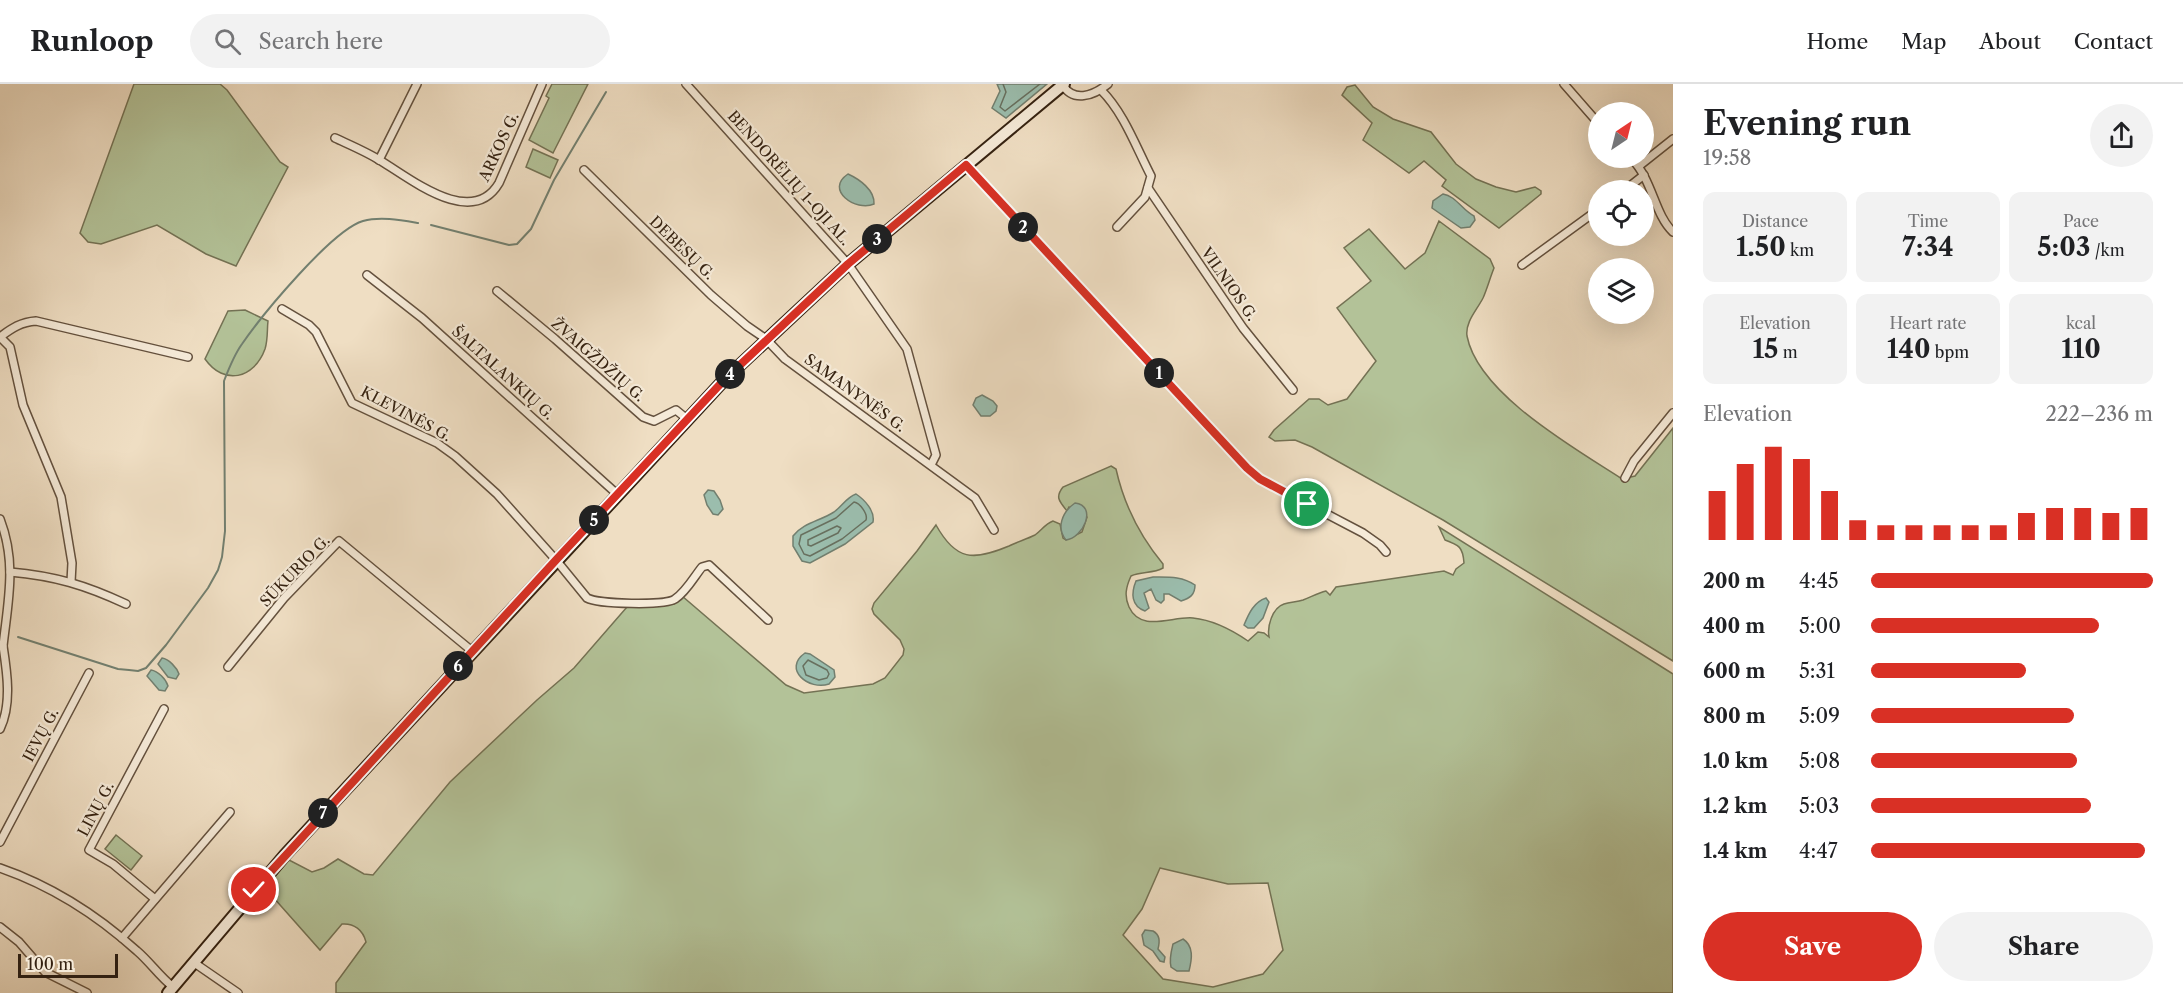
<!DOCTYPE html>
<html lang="en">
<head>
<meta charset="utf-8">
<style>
  body { margin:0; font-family:"Libre Caslon Text",serif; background:#f2f2f2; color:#202124; height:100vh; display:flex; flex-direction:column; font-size:22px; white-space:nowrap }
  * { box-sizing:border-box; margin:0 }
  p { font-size:20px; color:#757577 }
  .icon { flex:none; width:33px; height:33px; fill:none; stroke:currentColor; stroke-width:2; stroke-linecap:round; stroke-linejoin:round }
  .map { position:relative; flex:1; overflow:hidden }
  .sheet { display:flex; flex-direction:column; background:#fff; width:510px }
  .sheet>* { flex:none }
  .needle { width:39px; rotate:35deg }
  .fabs { position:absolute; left:1588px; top:18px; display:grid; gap:12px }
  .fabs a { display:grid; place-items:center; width:66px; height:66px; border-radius:50%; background:#fff; box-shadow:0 6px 24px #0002; font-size:30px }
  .scale { position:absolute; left:18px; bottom:15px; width:100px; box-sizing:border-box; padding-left:6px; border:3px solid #352211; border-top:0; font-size:16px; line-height:21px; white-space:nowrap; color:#352211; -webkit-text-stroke:4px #f5ead8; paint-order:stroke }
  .pin { position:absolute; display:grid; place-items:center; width:51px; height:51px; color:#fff; margin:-26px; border:3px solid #fff; border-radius:50%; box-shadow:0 2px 6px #0007 }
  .km { position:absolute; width:30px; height:30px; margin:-15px; border-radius:50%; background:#222; color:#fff; font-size:16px; line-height:30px; text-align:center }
  .round { display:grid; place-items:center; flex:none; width:63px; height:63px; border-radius:32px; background:#f2f2f2 }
  .overview { display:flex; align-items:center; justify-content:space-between; height:102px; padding:0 30px }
  h1 { font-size:33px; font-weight:700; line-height:45px }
  .metrics { display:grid; grid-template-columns:repeat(3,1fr); gap:9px; height:102px; padding:6px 30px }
  .metrics div { display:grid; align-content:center; border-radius:12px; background:#f2f2f2; text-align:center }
  .metrics b { font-size:26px; font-weight:700 }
  .metrics small { font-size:16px; font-weight:400 }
  .metrics p { font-size:16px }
  .chart { height:168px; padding:12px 30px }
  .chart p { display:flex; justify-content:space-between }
  .chart svg { width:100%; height:108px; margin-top:6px; stroke:#d93025; stroke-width:6 }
  .action { display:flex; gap:12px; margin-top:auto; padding:12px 30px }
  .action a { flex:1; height:69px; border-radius:36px; background:#d93025; color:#fff; font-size:24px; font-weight:700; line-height:69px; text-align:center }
  .action a+a { background:#f2f2f2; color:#202124 }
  ul { padding:0 30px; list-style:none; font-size:20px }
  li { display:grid; grid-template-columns:96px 72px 1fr; align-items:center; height:45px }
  li i { height:15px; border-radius:8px; background:#d93025 }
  header { display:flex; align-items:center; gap:36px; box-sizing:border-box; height:84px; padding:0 30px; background:#fff; border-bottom:2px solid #e0e0e0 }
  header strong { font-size:28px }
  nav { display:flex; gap:33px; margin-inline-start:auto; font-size:21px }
  .search { width:420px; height:54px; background:#f2f2f2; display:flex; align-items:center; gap:15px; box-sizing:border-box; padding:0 21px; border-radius:33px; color:#757577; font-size:22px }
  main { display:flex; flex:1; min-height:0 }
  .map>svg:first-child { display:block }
  .green { fill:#b3c298; stroke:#747254; stroke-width:1.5; fill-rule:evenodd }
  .water { fill:#9bbdad; stroke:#727f6f; stroke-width:1.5 }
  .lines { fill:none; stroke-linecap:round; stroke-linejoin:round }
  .shore { stroke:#68705f; stroke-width:1.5 }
  .stream { stroke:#727f6f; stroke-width:2 }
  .minor-casing { stroke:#64513e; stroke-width:10 }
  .secondary-casing { stroke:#352211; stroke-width:14 }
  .minor { stroke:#f5ead8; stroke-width:7 }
  .secondary { stroke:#f5ead8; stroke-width:10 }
  .route-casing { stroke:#fff; stroke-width:12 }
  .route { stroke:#d93025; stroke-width:8 }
  .labels { text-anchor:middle; stroke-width:4.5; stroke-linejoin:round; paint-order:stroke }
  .street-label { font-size:15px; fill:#352211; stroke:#f5ead8 }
</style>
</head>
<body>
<header>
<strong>Runloop</strong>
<div class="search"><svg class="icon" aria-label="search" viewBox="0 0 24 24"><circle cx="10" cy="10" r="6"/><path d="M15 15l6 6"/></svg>Search here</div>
<nav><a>Home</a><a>Map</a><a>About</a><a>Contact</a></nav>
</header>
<main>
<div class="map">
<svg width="1673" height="909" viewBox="0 0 1673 909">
  <rect width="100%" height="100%" fill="#efdec3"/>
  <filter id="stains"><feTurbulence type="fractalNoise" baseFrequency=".00333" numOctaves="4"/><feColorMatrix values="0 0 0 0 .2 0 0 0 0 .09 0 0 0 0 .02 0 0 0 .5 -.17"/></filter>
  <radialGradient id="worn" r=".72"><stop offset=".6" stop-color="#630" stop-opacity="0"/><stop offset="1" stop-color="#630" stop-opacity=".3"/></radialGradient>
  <g class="green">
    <path d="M134,0H220L227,6L280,78L288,83L236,182L206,170L157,141L101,160L88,158L80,149Z"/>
    <path d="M552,0H588L553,69L529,56L549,14L546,12Z"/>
    <path d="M1355,1L1373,23L1393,35L1431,48L1456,80L1476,95L1496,103L1516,108L1535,103L1541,107V110L1499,144L1442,102L1446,96L1424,77L1409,89L1363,56L1372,39L1342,11L1347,3Z"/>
    <path d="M533,65L558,76L550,94L526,83Z"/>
    <path d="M1439,137L1490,175L1494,184C1490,194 1487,205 1483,214C1477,226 1465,238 1467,252C1478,310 1576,365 1622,395L1635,392L1673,344V577L1443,436L1312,363L1295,356L1275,357L1269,353L1274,346L1309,315H1319L1328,321L1347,315L1376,277L1337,224L1371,197L1344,164L1369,145L1405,185L1425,169Z"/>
    <path d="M245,226L268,237C267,245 268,256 265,265C254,295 224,302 205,275L228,227Z"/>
    <path d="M1111,382L1116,385C1124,421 1139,451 1163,480V484C1153,490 1141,487 1131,492C1126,503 1124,512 1129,523C1141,549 1172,532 1193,534C1213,536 1232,546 1248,557L1258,548L1264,549L1269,553C1267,543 1272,524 1284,520C1290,518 1297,518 1303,516C1311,513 1318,509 1326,507L1330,511L1336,503L1444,487L1453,491L1456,485L1464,479C1463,463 1459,461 1445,456L1439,443L1673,590V909H336V899L366,858C363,846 354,839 342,840L320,866L265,804L289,776L312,788L324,784L338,775L364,790L373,791L450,698L537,616L574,584L627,523L674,520L682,512L786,601L804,609L873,600L885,594L903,571L904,565L900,556L874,530L872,525L874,519L917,467L936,441C956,477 973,477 1009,462C1017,458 1027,455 1035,451C1042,446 1045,440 1053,437L1060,440L1063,454L1066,456L1082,448L1087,433L1069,423L1067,427C1059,417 1055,413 1063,403ZM1160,784L1228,800L1268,799L1283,866L1263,890L1213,903L1163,895L1123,851L1142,825Z"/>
    <path d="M116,751L142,772L131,786L105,765Z"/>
  </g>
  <g class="water">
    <path d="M997,0H1047L1006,34L992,24L1000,7Z"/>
    <path d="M848,90C859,95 875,106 874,120C856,128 824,106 848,90Z"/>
    <path d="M1443,110C1456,112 1462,126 1474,132L1475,136L1470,143L1461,144L1432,124L1433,117Z"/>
    <path d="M982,311L993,317L997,322L996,327L990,332H981L973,321L976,314Z"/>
    <path d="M708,406L714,407L720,416L723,425L718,431L713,430L707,421L704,411Z"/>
    <path d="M856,410C865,416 875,427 873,438L845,460L810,479L802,477L793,462V452C803,439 820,437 834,428C841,423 847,413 856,410Z"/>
    <path d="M1075,419C1098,422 1083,454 1066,456C1056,444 1062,428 1075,419Z"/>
    <path d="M1153,493C1169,493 1182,492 1195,501C1195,511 1190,514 1181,517L1169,510H1164V516L1161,519L1156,516L1151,505L1144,509L1149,524L1145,527C1131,522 1131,509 1136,497Z"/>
    <path d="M1266,514L1269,518L1263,534L1254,544H1248L1244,541C1249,529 1254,518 1266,514Z"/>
    <path d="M805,569L810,570L834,586L835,593L829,600C809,607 782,585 805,569Z"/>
    <path d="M162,574C169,575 177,584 179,590L176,595L168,593L158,580Z"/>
    <path d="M151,586C158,587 166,595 168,602L165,607L159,606L147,592Z"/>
    <path d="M1145,846L1153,847C1160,851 1160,857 1158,865L1165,873L1164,878L1160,877L1153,867L1144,861L1142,851Z"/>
    <path d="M1183,855C1194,862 1192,875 1189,887H1177L1171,883C1169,875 1171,868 1173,860Z"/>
  </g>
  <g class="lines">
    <g class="shore">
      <path d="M1003,0L1006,8L1000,23L1005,27L1040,0"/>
      <path d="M854,418C860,419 868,430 866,436L842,455L810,472L804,470L799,460L801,451L836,434Z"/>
      <path d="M837,442L841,444L838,449L811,462L808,461V456Z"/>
      <path d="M808,576L827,586L829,590L827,594L819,596L806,591L803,582Z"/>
    </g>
    <g class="stream">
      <path d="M431,141L509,161L517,160L531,145L554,96L606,8"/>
      <path d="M18,553L118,585L129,586L138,587L146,584L166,561L208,504L218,486L222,473L225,447L224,297C229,284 234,271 242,260C262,231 332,146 363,137C380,132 401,136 418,139"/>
    </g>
    <defs>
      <g id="minor">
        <path d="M686,0L848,180L907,265L936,371L931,381"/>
        <path d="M1062,0C1073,19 1093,12 1108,0"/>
        <path d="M1564,0L1599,40"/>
        <path d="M1101,6C1124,29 1136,63 1151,92L1145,113L1117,143"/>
        <path d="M335,54C350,61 367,68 381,77C411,95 472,145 499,99L542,0"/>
        <path d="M1631,74C1653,96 1654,130 1673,148"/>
        <path d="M379,76L417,0"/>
        <path d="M966,81L1247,384L1260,395L1363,449L1380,461L1386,468"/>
        <path d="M1639,82L1673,55"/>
        <path d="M584,86L711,211L747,242L766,255L785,275L975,414L994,446"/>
        <path d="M1148,104L1243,244L1293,306"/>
        <path d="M1625,106L1644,91"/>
        <path d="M1522,181L1599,125"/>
        <path d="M367,191L422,234L617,410"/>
        <path d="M497,207L555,255L643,333L654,337L676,326L687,335"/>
        <path d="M282,225L309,241L316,248L352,319L437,359L455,372L497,410L556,476L587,514C598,520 665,522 675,515C686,508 694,493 702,483L709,481L768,536"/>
        <path d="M1625,394L1634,377L1673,329"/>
        <path d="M0,435C17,479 8,517 3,562"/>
        <path d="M10,488C55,492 85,501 126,520"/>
        <path d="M71,498L72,479L61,413L23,321L10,263L0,253C12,244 21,238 36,237L188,273"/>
        <path d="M228,583L284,514L339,457L472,567"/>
        <path d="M0,645C12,620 7,588 3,562L0,561"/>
        <path d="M0,758L89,589"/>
        <path d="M0,784C52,802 96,830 137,867C150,878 159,892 173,903"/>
        <path d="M155,815L113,780L89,766L164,625"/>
        <path d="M0,843L19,858L45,888L87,909"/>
        <path d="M122,854L230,728"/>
        <path d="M193,878L238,909"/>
      </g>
      <path id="secondary" d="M168,909L285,771L725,295L848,180L1064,0"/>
    </defs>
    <use href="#minor" class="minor-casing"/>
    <use href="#secondary" class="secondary-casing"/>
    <use href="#minor" class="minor"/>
    <use href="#secondary" class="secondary"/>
  </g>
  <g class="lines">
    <defs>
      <path id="route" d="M254,806L556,476L725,295L848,180L966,81L1247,384L1260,395L1307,420"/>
    </defs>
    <use href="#route" class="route-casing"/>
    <use href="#route" class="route"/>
  </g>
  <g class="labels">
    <g class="street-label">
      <text transform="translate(499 63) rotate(-65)" y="5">ARKOS G.</text>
      <text transform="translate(789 94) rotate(48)" y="5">BENDORĖLIŲ 1-OJI AL.</text>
      <text transform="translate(682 164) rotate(44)" y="5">DEBESŲ G.</text>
      <text transform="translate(1229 200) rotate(55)" y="5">VILNIOS G.</text>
      <text transform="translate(598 276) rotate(41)" y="5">ŽVAIGŽDŽIŲ G.</text>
      <text transform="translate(503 289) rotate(42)" y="5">ŠALTALANKIŲ G.</text>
      <text transform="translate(855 309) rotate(36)" y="5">SAMANYNĖS G.</text>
      <text transform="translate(406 330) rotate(28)" y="5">KLEVINĖS G.</text>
      <text transform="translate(295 487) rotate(-46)" y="5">SŪKURIO G.</text>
      <text transform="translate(41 651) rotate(-62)" y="5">IEVŲ G.</text>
      <text transform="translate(96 725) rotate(-62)" y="5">LINŲ G.</text>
    </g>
  </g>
  <rect width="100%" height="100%" filter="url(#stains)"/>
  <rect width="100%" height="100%" fill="url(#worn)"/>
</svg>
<div class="fabs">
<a><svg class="needle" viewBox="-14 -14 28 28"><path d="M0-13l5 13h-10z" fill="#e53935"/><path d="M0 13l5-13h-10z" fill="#757577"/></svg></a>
<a><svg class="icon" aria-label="locate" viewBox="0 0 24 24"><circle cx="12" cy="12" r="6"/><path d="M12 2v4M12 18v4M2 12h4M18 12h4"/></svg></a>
<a><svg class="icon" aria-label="layers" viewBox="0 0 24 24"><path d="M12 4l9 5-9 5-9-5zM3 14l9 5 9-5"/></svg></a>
</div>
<div class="scale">100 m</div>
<div class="pin" style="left:1307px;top:420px;background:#1e9e55"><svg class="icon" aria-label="arrive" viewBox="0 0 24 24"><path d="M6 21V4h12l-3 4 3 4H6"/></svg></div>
<div class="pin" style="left:254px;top:806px;background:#d93025"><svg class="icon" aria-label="check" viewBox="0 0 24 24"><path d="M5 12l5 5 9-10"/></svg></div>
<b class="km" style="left:1159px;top:289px">1</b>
<b class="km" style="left:1023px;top:143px">2</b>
<b class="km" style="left:877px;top:155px">3</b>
<b class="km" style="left:730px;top:290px">4</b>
<b class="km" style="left:594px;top:436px">5</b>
<b class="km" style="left:458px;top:582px">6</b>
<b class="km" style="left:323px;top:729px">7</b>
</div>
<section class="sheet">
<div class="overview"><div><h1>Evening run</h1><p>19:58</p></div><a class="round"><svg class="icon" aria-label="share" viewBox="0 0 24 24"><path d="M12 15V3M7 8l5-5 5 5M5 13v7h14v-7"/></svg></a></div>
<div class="metrics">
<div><p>Distance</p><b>1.50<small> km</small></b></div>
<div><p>Time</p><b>7:34</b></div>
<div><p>Pace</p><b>5:03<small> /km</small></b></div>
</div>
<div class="metrics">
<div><p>Elevation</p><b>15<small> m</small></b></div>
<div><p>Heart rate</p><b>140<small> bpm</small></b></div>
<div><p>kcal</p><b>110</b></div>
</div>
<div class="chart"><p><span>Elevation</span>222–236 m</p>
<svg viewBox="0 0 160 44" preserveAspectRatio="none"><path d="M5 44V24M15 44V13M25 44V6M35 44V11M45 44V24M55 44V36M65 44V38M75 44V38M85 44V38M95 44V38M105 44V38M115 44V33M125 44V31M135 44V31M145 44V33M155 44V31"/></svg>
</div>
<ul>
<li><b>200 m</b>4:45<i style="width:100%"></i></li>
<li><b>400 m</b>5:00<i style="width:81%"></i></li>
<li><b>600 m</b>5:31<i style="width:55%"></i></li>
<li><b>800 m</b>5:09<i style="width:72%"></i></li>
<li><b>1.0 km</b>5:08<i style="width:73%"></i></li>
<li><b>1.2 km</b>5:03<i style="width:78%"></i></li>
<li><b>1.4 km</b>4:47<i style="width:97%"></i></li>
</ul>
<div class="action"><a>Save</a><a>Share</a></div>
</section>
</main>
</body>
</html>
